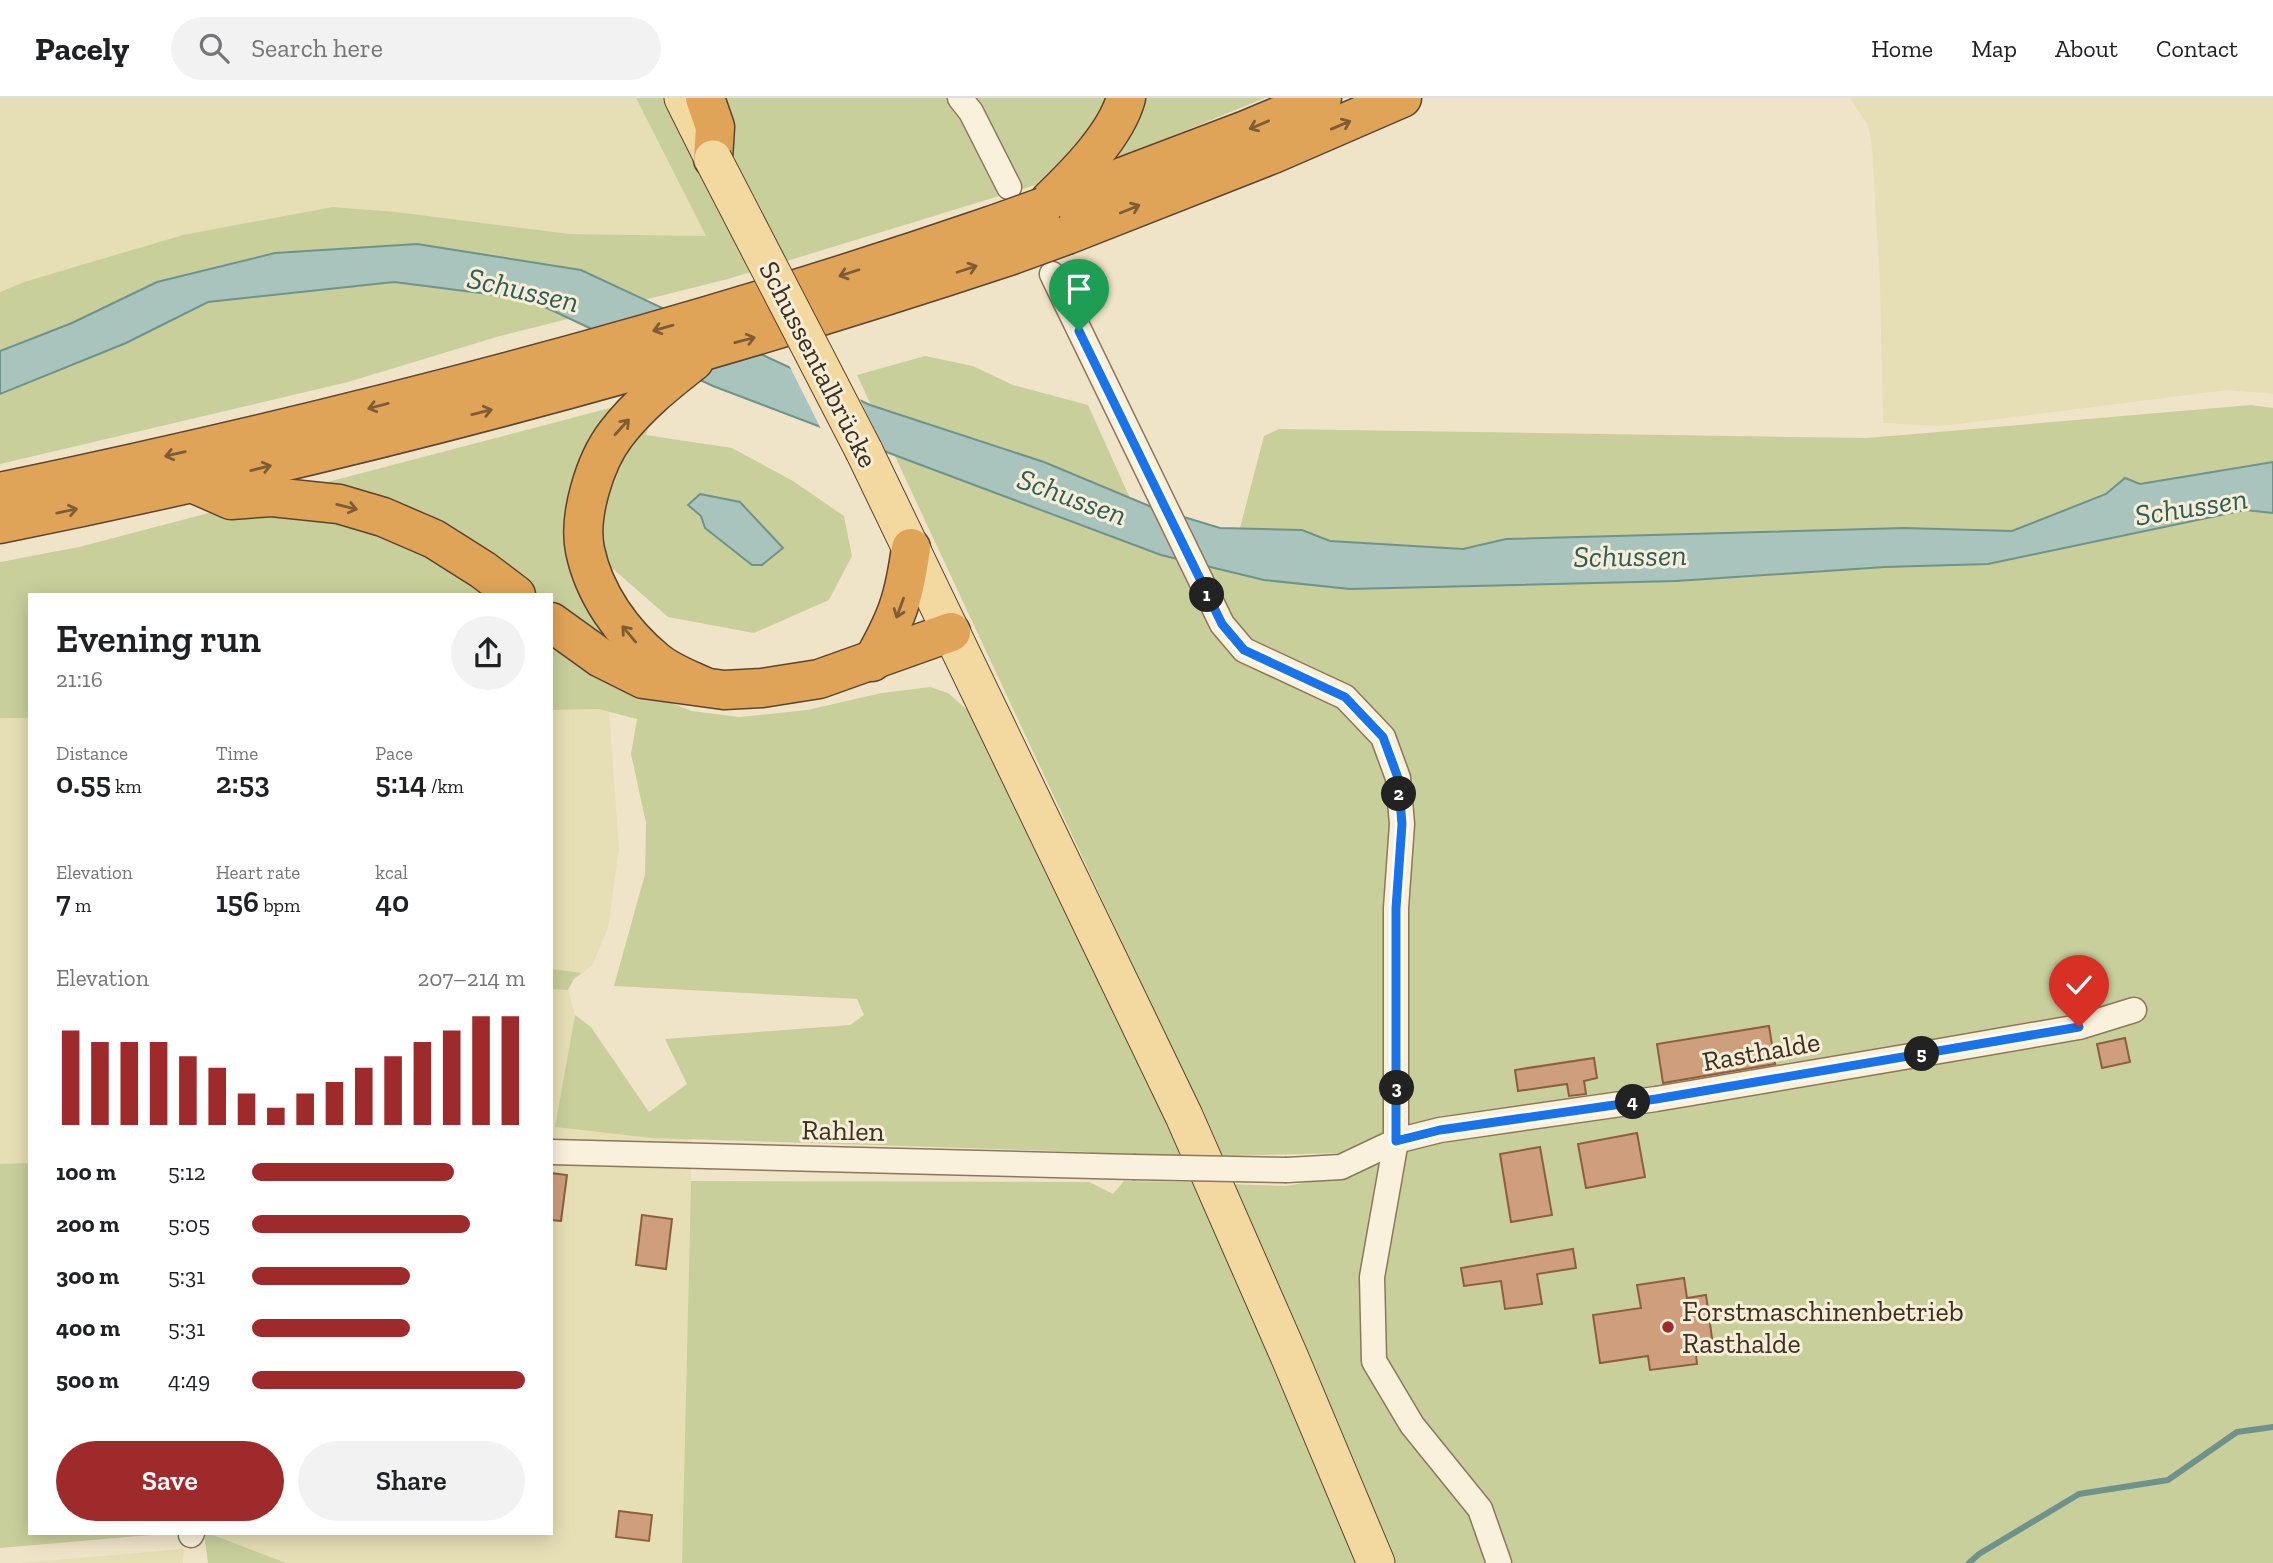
<!DOCTYPE html>
<html lang="en">
<head>
<meta charset="utf-8">
<style>
  body { margin:0; font-family:"Zilla Slab",serif; background:#f2f2f2; color:#202124; height:100vh; display:flex; flex-direction:column; font-size:26px; white-space:nowrap }
  * { box-sizing:border-box; margin:0 }
  p { font-size:23px; color:#757577 }
  .icon { flex:none; width:38px; height:38px; fill:none; stroke:currentColor; stroke-width:2; stroke-linecap:round; stroke-linejoin:round }
  .map { position:relative; flex:1; overflow:hidden }
  .side { position:absolute; left:28px; top:495px; width:525px; height:942px; display:flex; flex-direction:column; background:#fff; border-radius:0px; box-shadow:0 4px 18px #0003 }
  .side>* { flex:none }
  .pin { position:absolute; display:grid; place-items:center; width:60px; height:60px; color:#fff; margin:-72px -30px; border-radius:50% 50% 50% 0; rotate:-45deg; box-shadow:0 0 7px #0007 }
  .pin .icon { rotate:45deg }
  .km { position:absolute; width:35px; height:35px; margin:-18px; border-radius:50%; background:#222; color:#fff; font-size:19px; line-height:35px; text-align:center }
  .round { display:grid; place-items:center; flex:none; width:74px; height:74px; border-radius:37px; background:#f2f2f2 }
  .summary { display:flex; align-items:center; justify-content:space-between; height:119px; padding:0 28px }
  h1 { font-size:38px; font-weight:600; line-height:52px }
  .figures { display:grid; grid-template-columns:repeat(3,1fr); gap:10px; height:119px; padding:7px 28px }
  .figures div { display:grid; align-content:center }
  .figures b { font-size:30px; font-weight:600 }
  .figures small { font-size:19px; font-weight:400 }
  .figures p { font-size:19px }
  .chart { height:196px; padding:14px 28px }
  .chart p { display:flex; justify-content:space-between }
  .chart svg { width:100%; height:126px; margin-top:7px; stroke:#9e2a2b; stroke-width:6 }
  .primary-button { display:flex; gap:14px; margin-top:auto; padding:14px 28px }
  .primary-button a { flex:1; height:80px; border-radius:42px; background:#9e2a2b; color:#fff; font-size:28px; font-weight:600; line-height:80px; text-align:center }
  .primary-button a+a { background:#f2f2f2; color:#202124 }
  ul { padding:0 28px; list-style:none; font-size:23px }
  li { display:grid; grid-template-columns:112px 84px 1fr; align-items:center; height:52px }
  li i { height:18px; border-radius:9px; background:#9e2a2b }
  header { display:flex; align-items:center; gap:42px; box-sizing:border-box; height:98px; padding:0 35px; background:#fff; border-bottom:2px solid #e0e0e0 }
  header strong { font-size:33px }
  nav { display:flex; gap:38px; margin-inline-start:auto; font-size:24px }
  .search { width:490px; height:63px; background:#f2f2f2; display:flex; align-items:center; gap:18px; box-sizing:border-box; padding:0 24px; border-radius:38px; color:#757577; font-size:26px }
  .map>svg:first-child { display:block }
  .farmland { fill:#e6deb5 }
  .green { fill:#c9cf9b }
  .water { fill:#a9c4bc; stroke:#6f938a; stroke-width:2 }
  .pier { fill:#f0e4c8 }
  .lines { fill:none; stroke-linecap:round; stroke-linejoin:round }
  .stream { stroke:#6f938a; stroke-width:6 }
  .building { fill:#cf9f7d; stroke:#8d5f41; stroke-width:2 }
  .street-casing { stroke:#8d765c; stroke-width:27 }
  .primary-casing { stroke:#5b4430; stroke-width:39 }
  .highway-casing { stroke:#5b4430; stroke-width:41 }
  .street { stroke:#faf1dc; stroke-width:24 }
  .primary { stroke:#f3d9a0; stroke-width:37 }
  .highway { stroke:#e0a458; stroke-width:38 }
  .street-bridge-casing { stroke:#8d765c; stroke-width:27; stroke-linecap:butt }
  .primary-bridge-casing { stroke:#5b4430; stroke-width:39; stroke-linecap:butt }
  .highway-bridge-casing { stroke:#5b4430; stroke-width:41; stroke-linecap:butt }
  .street-bridge { stroke:#faf1dc; stroke-width:24 }
  .primary-bridge { stroke:#f3d9a0; stroke-width:37 }
  .highway-bridge { stroke:#e0a458; stroke-width:38 }
  .oneway { stroke:#7e5d36 }
  .route-casing { stroke:#fff; stroke-width:14 }
  .route { stroke:#1a73e8; stroke-width:9 }
  .poi-dot { fill:#9e2a2b; stroke:#f7eed8; stroke-width:2.5 }
  .labels { text-anchor:middle; stroke-width:6; stroke-linejoin:round; paint-order:stroke }
  .street-label { font-size:28px; fill:#3d2e20; stroke:#f7eed8 }
  .poi-label { font-size:28px; fill:#3d2e20; stroke:#f7eed8; text-anchor:start }
  .water-label { font-size:30px; font-style:italic; fill:#2f5d5a; stroke:#f7eed8 }
</style>
</head>
<body>
<header>
<strong>Pacely</strong>
<div class="search"><svg class="icon" aria-label="search" viewBox="0 0 24 24"><circle cx="10" cy="10" r="6"/><path d="M15 15l6 6"/></svg>Search here</div>
<nav><a>Home</a><a>Map</a><a>About</a><a>Contact</a></nav>
</header>
<div class="map">
<svg width="2273" height="1465" viewBox="0 0 2273 1465">
  <rect width="100%" height="100%" fill="#f0e4c8"/>
  <g class="farmland">
    <path d="M0,0H636L706,138L570,136L24,184L0,194Z"/>
    <path d="M1850,0H2273V296L2227,292L1942,328L1883,325L1880,186L1872,50L1868,27Z"/>
    <path d="M598,611L609,614L619,751L608,830L592,868L582,875H551V612Z"/>
    <rect x="0" y="620" width="30" height="447"/>
    <path d="M551,891L568,892L575,917L555,1029L651,1040L692,1039L682,1465H286L208,1435H551Z"/>
    <path d="M184,1451L183,1465H20Z"/>
  </g>
  <g class="green">
    <path d="M636,0H1265L1101,67L728,181L500,238L348,284L0,366V194L24,184L183,137L333,109L396,114L570,136L706,138Z"/>
    <path d="M925,258L973,268L1013,287L1088,307L1134,409L1161,456L1520,485L1676,483L1885,469L1988,466L2245,412L2273,415V1465H1390L1227,1086L1286,1088L1349,1077L1346,1055L1217,1058L1143,889L857,277Z"/>
    <path d="M648,300L586,410L656,599L692,613L739,619L807,612L882,595L930,589L948,595L973,617L1187,1059L1088,1062L1089,1054L651,1040L555,1029L575,917L591,929L649,1014L687,986L665,941L850,927L864,917L857,901L614,888L645,776L646,725L631,656L637,621L598,611L551,612V497H30V620H0V464L79,449Z"/>
    <path d="M2251,307L2273,310V364L2140,386L2125,380L2106,396L2012,433L1904,430L1506,441L1463,451L1355,445L1330,443L1302,432L1240,430L1264,338L1279,331L1867,340Z"/>
    <path d="M651,321L646,337L732,350L793,383L844,418L852,458L829,502L754,535L668,519L612,470L628,516L607,480L595,428L605,382Z"/>
    <path d="M551,871L582,875L574,881L568,892L551,891Z"/>
    <path d="M30,1065V1435H174L0,1450V1066Z"/>
    <path d="M691,1083L1089,1084L1113,1096L1124,1083L1193,1084L1358,1465H682Z"/>
    <path d="M204,1435H208L286,1465H208Z"/>
  </g>
  <g class="water">
    <path d="M417,146L581,172L870,307L1044,364L1154,410L1220,430L1302,432L1330,443L1463,451L1506,441L1904,430L2012,433L2106,396L2125,380L2140,386L2273,364V415L2245,412L1988,466L1885,469L1676,483L1350,491L1264,482L1161,457L913,364L713,288L528,201L394,184L208,204L126,245L0,296V253L72,225L157,184L275,155Z"/>
    <path d="M700,396L740,404L783,450L762,467H752L705,430L701,418L688,407Z"/>
  </g>
  <path class="pier" d="M788,265L858,297L888,359L822,333Z"/>
  <g class="lines">
    <path class="stream" d="M1969,1465L1979,1456L2079,1396L2168,1382L2237,1334L2273,1329"/>
  </g>
  <g class="building">
    <path d="M1769,928L1775,966L1663,985L1657,946Z"/>
    <path d="M2125,940L2130,964L2102,970L2097,946Z"/>
    <path d="M1594,960L1597,980L1584,983L1586,996L1569,998L1567,986L1518,993L1515,972Z"/>
    <path d="M1637,1035L1645,1079L1586,1090L1578,1046Z"/>
    <path d="M1540,1049L1552,1117L1511,1124L1500,1056Z"/>
    <path d="M551,1075L567,1077L561,1123L551,1122Z"/>
    <path d="M642,1117L672,1121L666,1171L636,1167Z"/>
    <path d="M1573,1151L1576,1170L1537,1176L1542,1206L1505,1211L1501,1183L1464,1188L1461,1170Z"/>
    <path d="M1684,1180L1687,1200L1706,1197L1713,1247L1695,1249L1697,1266L1650,1272L1648,1258L1600,1265L1593,1217L1641,1210L1637,1187Z"/>
    <path d="M619,1413L652,1417L649,1443L616,1439Z"/>
  </g>
  <g class="lines">
    <defs>
      <g id="street">
        <path d="M960,0L971,14L1009,89"/>
        <path d="M1052,176L1222,526L1244,552L1345,599L1383,639L1398,680L1402,726L1396,810V1043L1372,1179L1374,1263L1412,1327L1480,1411L1499,1465"/>
        <path d="M551,1054L1133,1069"/>
        <path d="M1287,1072L1341,1069L1396,1043L1440,1032L1656,1001L1940,953L2079,929L2134,912"/>
        <path d="M191,1437L192,1435"/>
      </g>
      <g id="primary">
        <path d="M683,0L712,58"/>
        <path d="M864,353L1184,1018L1290,1260L1376,1465"/>
      </g>
      <g id="highway">
        <path d="M705,0L715,29L713,61"/>
        <path d="M1049,103C1076,77 1116,37 1126,0"/>
        <path d="M1043,109L1246,32L1322,0"/>
        <path d="M1067,137L1273,56L1402,0"/>
        <path d="M694,263C666,285 638,307 616,336C595,363 578,418 585,452C594,496 623,536 656,563C669,574 688,581 703,588"/>
        <path d="M199,388L231,402L272,399L339,406L383,419L434,441L483,472L516,497"/>
        <path d="M0,394C334,324 666,239 990,128"/>
        <path d="M0,426C341,357 678,268 1009,158"/>
        <path d="M551,524L601,560L643,581L724,592L762,590L819,581L951,534"/>
        <path d="M872,564C897,520 904,501 911,450"/>
      </g>
    </defs>
    <use href="#street" class="street-casing"/>
    <use href="#primary" class="primary-casing"/>
    <use href="#highway" class="highway-casing"/>
    <use href="#street" class="street"/>
    <use href="#primary" class="primary"/>
    <use href="#highway" class="highway"/>
    <defs>
      <path id="street-bridge" d="M1133,1069L1287,1072"/>
      <path id="primary-bridge" d="M713,61L864,353"/>
      <g id="highway-bridge">
        <path d="M990,128L1043,109"/>
        <path d="M1009,158L1067,137"/>
      </g>
    </defs>
    <use href="#street-bridge" class="street-bridge-casing"/>
    <use href="#primary-bridge" class="primary-bridge-casing"/>
    <use href="#highway-bridge" class="highway-bridge-casing"/>
    <use href="#street-bridge" class="street-bridge"/>
    <use href="#primary-bridge" class="primary-bridge"/>
    <use href="#highway-bridge" class="highway-bridge"/>
  </g>
  <defs><path id="oneway-shaft" d="M-6 0H5M1.5-3L5.5 0L1.5 3" fill="none" stroke-width="1.6" stroke-linecap="round" stroke-linejoin="round" transform="scale(1.75)"/></defs>
  <g class="oneway">
    <use href="#oneway-shaft" transform="translate(1259 27) rotate(157)"/>
    <use href="#oneway-shaft" transform="translate(1341 27) rotate(-23)"/>
    <use href="#oneway-shaft" transform="translate(1130 111) rotate(-22)"/>
    <use href="#oneway-shaft" transform="translate(967 171) rotate(-18)"/>
    <use href="#oneway-shaft" transform="translate(849 175) rotate(162)"/>
    <use href="#oneway-shaft" transform="translate(663 230) rotate(164)"/>
    <use href="#oneway-shaft" transform="translate(745 242) rotate(-15)"/>
    <use href="#oneway-shaft" transform="translate(378 308) rotate(165)"/>
    <use href="#oneway-shaft" transform="translate(482 314) rotate(-14)"/>
    <use href="#oneway-shaft" transform="translate(622 329) rotate(-48)"/>
    <use href="#oneway-shaft" transform="translate(175 356) rotate(167)"/>
    <use href="#oneway-shaft" transform="translate(261 370) rotate(-14)"/>
    <use href="#oneway-shaft" transform="translate(347 409) rotate(14)"/>
    <use href="#oneway-shaft" transform="translate(67 413) rotate(-12)"/>
    <use href="#oneway-shaft" transform="translate(900 510) rotate(110)"/>
    <use href="#oneway-shaft" transform="translate(629 536) rotate(-130)"/>
  </g>
  <g class="lines">
    <defs>
      <path id="route" d="M1079,233L1222,526L1244,552L1345,599L1383,639L1398,680L1402,726L1396,810V1043L1440,1032L1656,1001L2079,929"/>
    </defs>
    <use href="#route" class="route-casing"/>
    <use href="#route" class="route"/>
  </g>
  <circle class="poi-dot" cx="1668" cy="1229" r="7"/>
  <g class="labels">
    <g class="street-label">
      <text transform="translate(819 266) rotate(63)" y="10">Schussentalbrücke</text>
      <text transform="translate(1761 953) rotate(-10)" y="10">Rasthalde</text>
      <text transform="translate(843 1032) rotate(1)" y="10">Rahlen</text>
    </g>
    <g class="poi-label">
      <text x="1682" y="1223">Forstmaschinenbetrieb<tspan x="1682" dy="32">Rasthalde</tspan></text>
    </g>
    <g class="water-label">
      <text transform="translate(523 192) rotate(13)" y="10">Schussen</text>
      <text transform="translate(1072 399) rotate(20)" y="10">Schussen</text>
      <text transform="translate(2191 409) rotate(-9)" y="10">Schussen</text>
      <text transform="translate(1630 458) rotate(-1)" y="10">Schussen</text>
    </g>
  </g>
</svg>
<div class="pin" style="left:1079px;top:233px;background:#1e9e55"><svg class="icon" aria-label="arrive" viewBox="0 0 24 24"><path d="M6 21V4h12l-3 4 3 4H6"/></svg></div>
<div class="pin" style="left:2079px;top:929px;background:#d93025"><svg class="icon" aria-label="check" viewBox="0 0 24 24"><path d="M5 12l5 5 9-10"/></svg></div>
<b class="km" style="left:1207px;top:497px">1</b>
<b class="km" style="left:1399px;top:696px">2</b>
<b class="km" style="left:1397px;top:990px">3</b>
<b class="km" style="left:1633px;top:1004px">4</b>
<b class="km" style="left:1922px;top:956px">5</b>
<section class="side">
<div class="summary"><div><h1>Evening run</h1><p>21:16</p></div><a class="round"><svg class="icon" aria-label="share" viewBox="0 0 24 24"><path d="M12 15V3M7 8l5-5 5 5M5 13v7h14v-7"/></svg></a></div>
<div class="figures">
<div><p>Distance</p><b>0.55<small> km</small></b></div>
<div><p>Time</p><b>2:53</b></div>
<div><p>Pace</p><b>5:14<small> /km</small></b></div>
</div>
<div class="figures">
<div><p>Elevation</p><b>7<small> m</small></b></div>
<div><p>Heart rate</p><b>156<small> bpm</small></b></div>
<div><p>kcal</p><b>40</b></div>
</div>
<div class="chart"><p><span>Elevation</span>207–214 m</p>
<svg viewBox="0 0 160 44" preserveAspectRatio="none"><path d="M5 44V11M15 44V15M25 44V15M35 44V15M45 44V20M55 44V24M65 44V33M75 44V38M85 44V33M95 44V29M105 44V24M115 44V20M125 44V15M135 44V11M145 44V6M155 44V6"/></svg>
</div>
<ul>
<li><b>100 m</b>5:12<i style="width:74%"></i></li>
<li><b>200 m</b>5:05<i style="width:80%"></i></li>
<li><b>300 m</b>5:31<i style="width:58%"></i></li>
<li><b>400 m</b>5:31<i style="width:58%"></i></li>
<li><b>500 m</b>4:49<i style="width:100%"></i></li>
</ul>
<div class="primary-button"><a>Save</a><a>Share</a></div>
</section>
</div>
</body>
</html>
